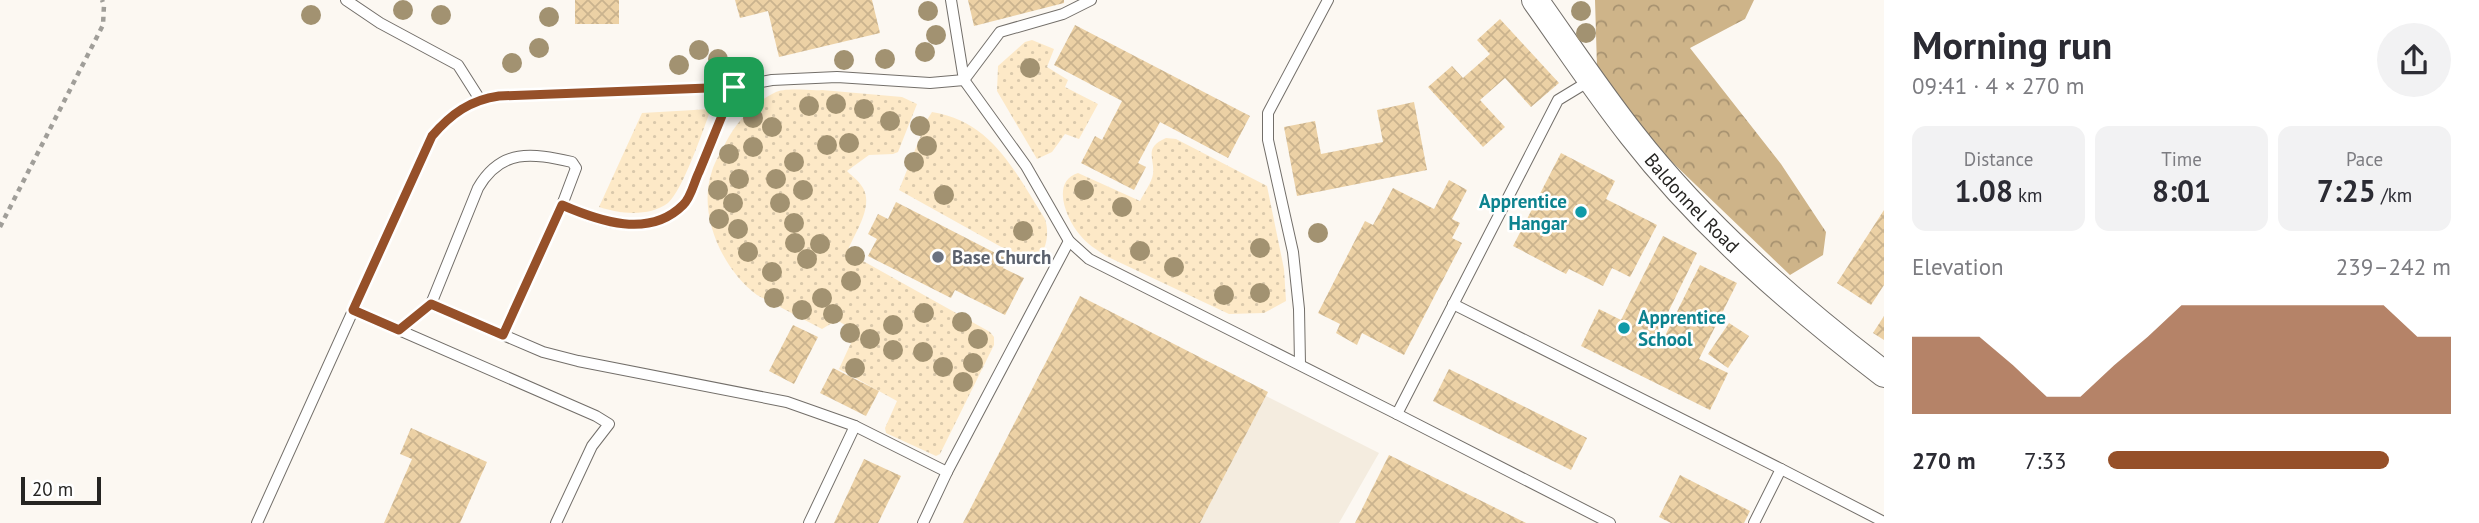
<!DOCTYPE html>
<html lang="en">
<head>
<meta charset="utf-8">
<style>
  body { margin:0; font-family:"PT Sans",sans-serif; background:#f2f2f3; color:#2b2b33; height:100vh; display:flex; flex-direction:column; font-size:26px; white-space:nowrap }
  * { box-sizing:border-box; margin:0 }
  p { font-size:23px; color:#7c7c81 }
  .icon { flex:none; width:38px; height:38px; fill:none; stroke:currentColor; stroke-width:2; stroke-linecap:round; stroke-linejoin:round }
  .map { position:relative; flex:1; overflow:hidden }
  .details { display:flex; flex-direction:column; background:#fff; width:595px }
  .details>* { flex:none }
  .scale { position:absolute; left:21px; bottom:18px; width:80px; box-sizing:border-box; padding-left:7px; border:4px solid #252422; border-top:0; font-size:19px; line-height:24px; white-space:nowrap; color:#252422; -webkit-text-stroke:5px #fff; paint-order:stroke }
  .pin { position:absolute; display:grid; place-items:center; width:60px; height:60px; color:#fff; margin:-30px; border-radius:14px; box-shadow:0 4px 10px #0006 }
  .round { display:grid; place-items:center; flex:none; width:74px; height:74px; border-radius:37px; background:#f2f2f3 }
  .overview { display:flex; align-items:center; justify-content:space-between; height:119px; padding:0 28px }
  h1 { font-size:38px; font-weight:600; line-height:52px }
  .metrics { display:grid; grid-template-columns:repeat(3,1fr); gap:10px; height:119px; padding:7px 28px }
  .metrics div { display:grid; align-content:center; border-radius:14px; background:#f2f2f3; text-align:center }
  .metrics b { font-size:30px; font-weight:600 }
  .metrics small { font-size:19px; font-weight:400 }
  .metrics p { font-size:19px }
  .chart { height:196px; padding:14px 28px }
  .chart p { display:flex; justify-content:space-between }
  .chart svg { width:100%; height:126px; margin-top:7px; fill:#965029; opacity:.7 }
  ul { padding:0 28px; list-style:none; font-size:23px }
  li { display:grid; grid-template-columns:112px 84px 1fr; align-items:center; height:52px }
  li i { height:18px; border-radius:9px; background:#965029 }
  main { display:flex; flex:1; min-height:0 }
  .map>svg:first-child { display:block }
  .built { fill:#f4ecdf }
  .grass { fill:url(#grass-dots) }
  .forest { fill:url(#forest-crowns) }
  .building { fill:url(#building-cross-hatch) }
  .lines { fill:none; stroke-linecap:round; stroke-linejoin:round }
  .service-casing { stroke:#736f6a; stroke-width:12 }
  .tertiary-casing { stroke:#736f6a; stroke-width:28 }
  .path { stroke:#a09e99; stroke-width:4.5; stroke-dasharray:5 5; stroke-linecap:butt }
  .service { stroke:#fff; stroke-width:10 }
  .tertiary { stroke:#fff; stroke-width:26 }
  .tree { fill:#a29271 }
  .route-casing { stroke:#fff; stroke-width:14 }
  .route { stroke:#965029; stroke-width:9 }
  .culture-dot { fill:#0f9aa8; stroke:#fff; stroke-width:2.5 }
  .worship-dot { fill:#6b7280; stroke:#fff; stroke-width:2.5 }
  .labels { text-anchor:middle; stroke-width:5; stroke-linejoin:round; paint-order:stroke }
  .culture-label { font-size:19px; font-weight:bold; fill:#0d838f; stroke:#fff; text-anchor:end }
  .street-label { font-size:19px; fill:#252422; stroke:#fff }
  .worship-label { font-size:19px; font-weight:bold; fill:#5b616d; stroke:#fff; text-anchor:start }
</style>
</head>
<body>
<main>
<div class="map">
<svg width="1884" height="523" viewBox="0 0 1884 523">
  <defs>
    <pattern id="grass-dots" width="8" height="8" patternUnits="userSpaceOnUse" patternTransform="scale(1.75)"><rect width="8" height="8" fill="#fde9c7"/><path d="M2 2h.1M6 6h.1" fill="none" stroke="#d9c8ab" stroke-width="1.8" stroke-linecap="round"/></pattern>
    <pattern id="forest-crowns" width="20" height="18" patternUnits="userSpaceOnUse" patternTransform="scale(1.75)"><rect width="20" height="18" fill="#ceb489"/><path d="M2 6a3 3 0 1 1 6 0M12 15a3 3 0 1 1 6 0" fill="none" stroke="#a79270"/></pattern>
    <pattern id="building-cross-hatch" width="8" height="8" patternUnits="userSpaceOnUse" patternTransform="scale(1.75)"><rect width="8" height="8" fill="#ecd1a5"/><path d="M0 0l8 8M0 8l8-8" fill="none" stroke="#cab38e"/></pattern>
  </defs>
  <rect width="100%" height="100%" fill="#fcf8f2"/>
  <path class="built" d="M1266,396L1379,453L1339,523H1200Z"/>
  <g class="grass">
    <path d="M1032,40L1054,49L1047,67L1068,80L1065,87L1098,104L1079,139L1065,134L1052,152L1037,159L997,91L998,66L1025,42Z"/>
    <path d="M822,90L902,97L917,104L898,152L893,154L869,155L847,171C852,176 859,181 863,188C874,207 854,234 847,252L990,332L994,337V345L940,454L936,456L886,433L885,428L897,401L839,369L856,332L837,320L822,329L757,295C722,269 697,214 712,171C715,161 721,152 726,142C736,123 754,102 774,93C785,87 808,91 822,90Z"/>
    <path d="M711,109C703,130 683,190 668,203C649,217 620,214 599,207L642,113Z"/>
    <path d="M932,112C993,122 1015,172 1045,219C1050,235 1046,252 1034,263H1030L899,190L927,120Z"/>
    <path d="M1166,138L1176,139L1267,186L1284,269L1286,301L1264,313L1229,314L1106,256C1097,250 1087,244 1080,235C1067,220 1050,182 1078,173L1140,201C1144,193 1152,182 1153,174C1155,158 1143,148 1166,138Z"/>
  </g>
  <path class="forest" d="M1595,0H1754L1745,19L1690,48L1781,164L1826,232L1823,255L1790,275L1649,140L1597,67Z"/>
  <g class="building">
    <rect x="575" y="0" width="44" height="24"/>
    <path d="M735,0H872L880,33L779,57L768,11L740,18Z"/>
    <path d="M968,0H1064V3L974,26Z"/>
    <path d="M1500,19L1559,83L1531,107L1505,78L1480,100L1505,127L1483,147L1428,87L1452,66L1463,78L1490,54L1477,40Z"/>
    <path d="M1075,25L1250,116L1228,158L1160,122L1138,163L1146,167L1134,190L1081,163L1095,136L1102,140L1122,101L1054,65Z"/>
    <path d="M1414,102L1427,170L1297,196L1284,127L1315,121L1321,154L1383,142L1377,110Z"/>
    <path d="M1561,153L1615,181L1606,199L1657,225L1630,277L1612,268L1603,286L1569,269L1566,274L1513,246Z"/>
    <path d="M1449,180L1467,190L1452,219L1460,223L1452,238L1462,243L1404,355L1362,333L1357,345L1336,333L1340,324L1318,313L1365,221L1373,225L1393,188L1434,209Z"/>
    <path d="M896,202L1007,259L1003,268L1024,278L1005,315L955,290L951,298L868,256L877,239L868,234L878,214L888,219Z"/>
    <path d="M1884,210V285L1871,305L1837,283Z"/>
    <path d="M1663,236L1697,253L1656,337L1663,340L1700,265L1737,283L1699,359L1728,373L1710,410L1581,346L1599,309L1621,320Z"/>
    <path d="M1080,296L1268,392L1200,523H963Z"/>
    <path d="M1884,316V340L1873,333Z"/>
    <path d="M1729,323L1749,336L1728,368L1708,354Z"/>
    <path d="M793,325L818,337L794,384L769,371Z"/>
    <path d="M833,368L879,391L866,416L820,393Z"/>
    <path d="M1449,369L1587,438L1571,470L1433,401Z"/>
    <path d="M411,428L487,462L460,523H384L412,459L400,454Z"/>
    <path d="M1389,455L1526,523H1355Z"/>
    <path d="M864,459L901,476L878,523H834Z"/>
    <path d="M1680,475L1750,511L1744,523H1671L1659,517Z"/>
  </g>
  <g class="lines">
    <defs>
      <g id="service">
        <path d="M346,0L380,23L458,65L479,98"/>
        <path d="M951,0L964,80L1026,166L1069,241L1089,259L1397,414L1558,100L1591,80"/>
        <path d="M562,205C599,222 649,239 683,205C691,198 694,182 699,172C711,143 722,115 734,87"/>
        <path d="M431,304L543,352L578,361L787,402L855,426L947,472"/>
        <path d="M1453,304L1781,469L1754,523"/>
        <path d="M353,310L596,416L609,424L592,446L556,523"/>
        <path d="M399,330L431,304L478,188C501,148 532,153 572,162L576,168L562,205L503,335"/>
        <path d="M1300,364L1299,309L1293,252L1268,140V113L1328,0"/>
        <path d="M1397,414L1610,523"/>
        <path d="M1781,469L1884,522"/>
        <path d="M257,523L432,136C451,114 470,100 499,96L734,87L772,80L837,77L930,83L964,80L1000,32L1063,14L1091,0"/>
        <path d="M809,523L855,426"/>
        <path d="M923,523L947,472L1069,241"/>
      </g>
      <g id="tertiary">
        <path id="s1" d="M1535,0C1567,45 1598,92 1632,135C1703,226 1793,304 1884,374"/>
      </g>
    </defs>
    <use href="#service" class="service-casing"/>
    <use href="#tertiary" class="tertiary-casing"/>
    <path class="path" d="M0,227L103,25L104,5L102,0"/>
    <use href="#service" class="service"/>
    <use href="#tertiary" class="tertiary"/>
  </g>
  <g class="tree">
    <circle cx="403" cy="10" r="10"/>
    <circle cx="928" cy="11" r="10"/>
    <circle cx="1581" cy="11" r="10"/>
    <circle cx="311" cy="15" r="10"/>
    <circle cx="441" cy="15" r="10"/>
    <circle cx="549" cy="17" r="10"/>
    <circle cx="1586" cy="33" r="10"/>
    <circle cx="936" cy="35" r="10"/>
    <circle cx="539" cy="48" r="10"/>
    <circle cx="699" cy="50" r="10"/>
    <circle cx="925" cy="52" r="10"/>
    <circle cx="718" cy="59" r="10"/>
    <circle cx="885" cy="59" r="10"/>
    <circle cx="844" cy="60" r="10"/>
    <circle cx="512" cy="63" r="10"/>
    <circle cx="679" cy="65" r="10"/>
    <circle cx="1030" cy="68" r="10"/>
    <circle cx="836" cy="104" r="10"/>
    <circle cx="809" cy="106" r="10"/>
    <circle cx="864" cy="109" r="10"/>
    <circle cx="753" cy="118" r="10"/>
    <circle cx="890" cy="121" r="10"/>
    <circle cx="920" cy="126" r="10"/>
    <circle cx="772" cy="127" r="10"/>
    <circle cx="849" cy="143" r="10"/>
    <circle cx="827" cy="145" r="10"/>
    <circle cx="927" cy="146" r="10"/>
    <circle cx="753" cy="147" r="10"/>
    <circle cx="729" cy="154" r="10"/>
    <circle cx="794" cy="162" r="10"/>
    <circle cx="914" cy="162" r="10"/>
    <circle cx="739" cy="179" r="10"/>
    <circle cx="776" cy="179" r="10"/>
    <circle cx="718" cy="190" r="10"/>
    <circle cx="803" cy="190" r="10"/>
    <circle cx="1084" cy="190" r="10"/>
    <circle cx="944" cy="195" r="10"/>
    <circle cx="733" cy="203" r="10"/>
    <circle cx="780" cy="203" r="10"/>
    <circle cx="1122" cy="207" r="10"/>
    <circle cx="719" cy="219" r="10"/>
    <circle cx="794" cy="223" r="10"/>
    <circle cx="738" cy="229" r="10"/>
    <circle cx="1023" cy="231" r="10"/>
    <circle cx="1318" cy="233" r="10"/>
    <circle cx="795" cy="243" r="10"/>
    <circle cx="820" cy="244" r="10"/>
    <circle cx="1260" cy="248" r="10"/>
    <circle cx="1140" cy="251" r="10"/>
    <circle cx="748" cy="252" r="10"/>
    <circle cx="855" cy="256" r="10"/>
    <circle cx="807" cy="259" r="10"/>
    <circle cx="1174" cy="267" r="10"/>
    <circle cx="772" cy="272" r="10"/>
    <circle cx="851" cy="281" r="10"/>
    <circle cx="1260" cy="293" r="10"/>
    <circle cx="1224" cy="295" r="10"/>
    <circle cx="774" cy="298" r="10"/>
    <circle cx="822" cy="298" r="10"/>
    <circle cx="802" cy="310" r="10"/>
    <circle cx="924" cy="313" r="10"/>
    <circle cx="833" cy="314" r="10"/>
    <circle cx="962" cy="322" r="10"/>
    <circle cx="893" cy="325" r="10"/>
    <circle cx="850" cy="333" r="10"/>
    <circle cx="870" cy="339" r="10"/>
    <circle cx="978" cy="339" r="10"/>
    <circle cx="893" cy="350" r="10"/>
    <circle cx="923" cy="352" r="10"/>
    <circle cx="973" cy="363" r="10"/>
    <circle cx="943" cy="367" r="10"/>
    <circle cx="855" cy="368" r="10"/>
    <circle cx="963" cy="382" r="10"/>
  </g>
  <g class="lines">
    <defs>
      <path id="route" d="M734,87C722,115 711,143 699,172C694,182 691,198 683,205C649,239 599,221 562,205L503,335L431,304L399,330L353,310L432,136C451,114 470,100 499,96Z"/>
    </defs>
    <use href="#route" class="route-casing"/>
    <use href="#route" class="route"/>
  </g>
  <g class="culture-dot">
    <circle cx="1581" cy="212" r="7"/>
    <circle cx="1624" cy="328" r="7"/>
  </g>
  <circle class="worship-dot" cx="938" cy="257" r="7"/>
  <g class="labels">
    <g class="culture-label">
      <text x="1567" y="208">Apprentice<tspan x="1567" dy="22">Hangar</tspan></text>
      <text x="1638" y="324" text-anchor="start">Apprentice<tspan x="1638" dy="22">School</tspan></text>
    </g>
    <g class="street-label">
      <text dy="7" stroke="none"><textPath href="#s1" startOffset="257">Baldonnel Road</textPath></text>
    </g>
    <g class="worship-label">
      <text x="952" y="264">Base Church</text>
    </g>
  </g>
</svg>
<div class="scale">20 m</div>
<div class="pin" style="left:734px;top:87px;background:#1e9e55"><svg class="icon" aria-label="arrive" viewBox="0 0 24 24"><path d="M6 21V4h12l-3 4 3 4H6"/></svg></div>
</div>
<section class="details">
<div class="overview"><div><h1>Morning run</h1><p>09:41 · 4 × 270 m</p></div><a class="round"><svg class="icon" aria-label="share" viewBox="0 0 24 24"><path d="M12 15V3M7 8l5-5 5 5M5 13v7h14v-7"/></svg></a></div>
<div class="metrics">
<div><p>Distance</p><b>1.08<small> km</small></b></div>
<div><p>Time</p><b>8:01</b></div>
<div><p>Pace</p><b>7:25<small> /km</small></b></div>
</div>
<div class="chart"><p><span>Elevation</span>239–242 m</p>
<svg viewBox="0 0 160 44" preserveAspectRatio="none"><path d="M0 44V17L10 17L20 17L30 27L40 38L50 38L60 27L70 17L80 6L90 6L100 6L110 6L120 6L130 6L140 6L150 17L160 17V44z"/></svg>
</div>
<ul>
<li><b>270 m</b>7:33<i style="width:82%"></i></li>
</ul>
</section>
</main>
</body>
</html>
